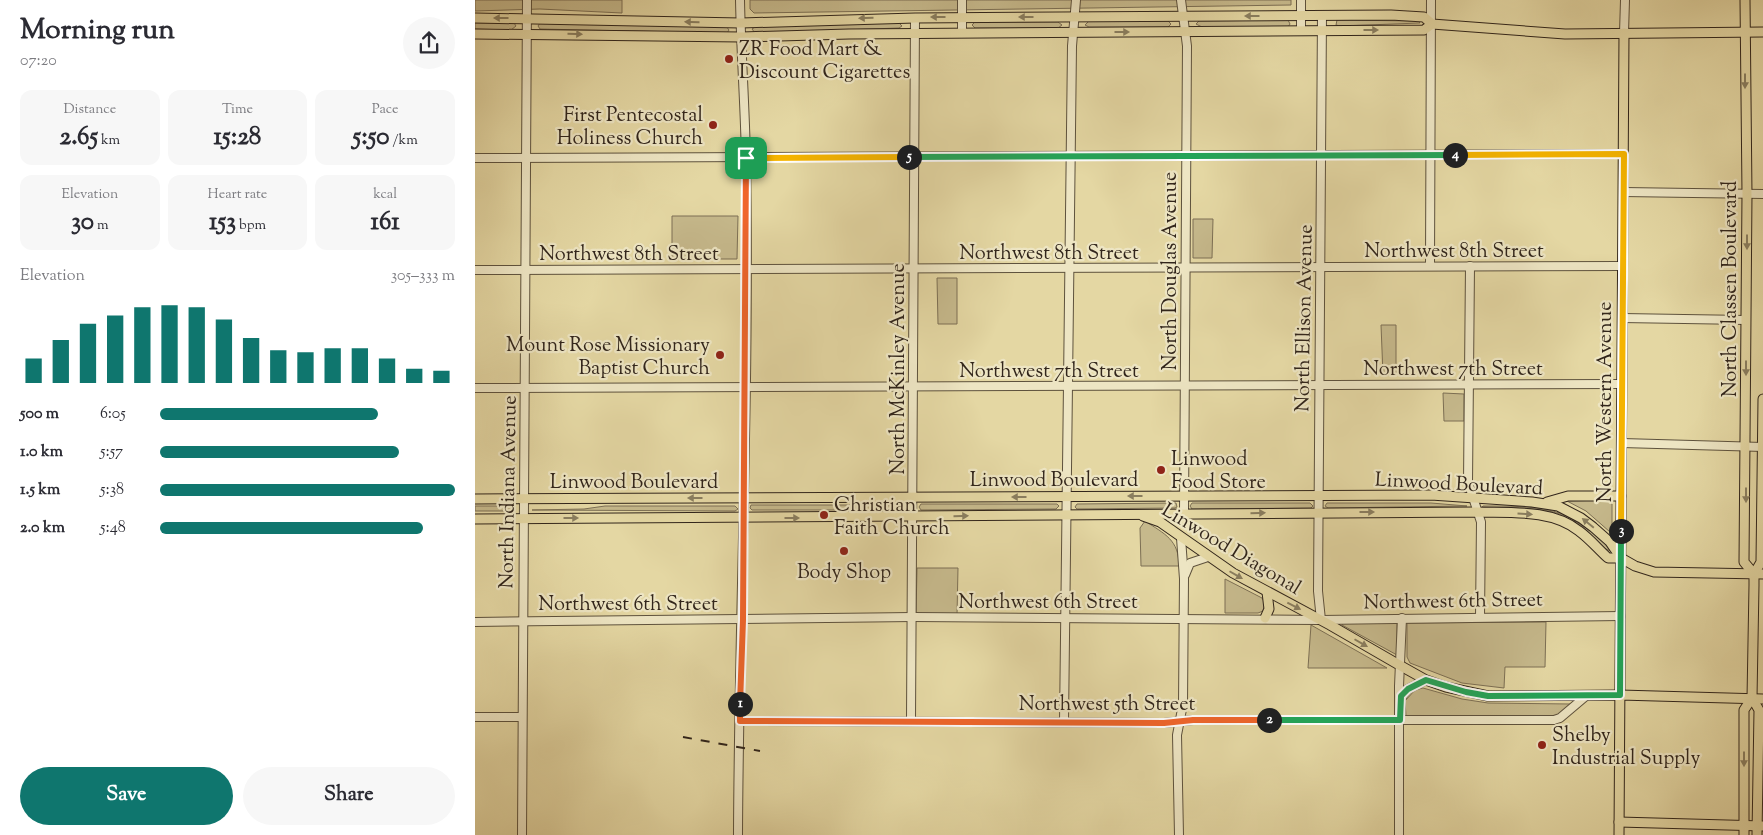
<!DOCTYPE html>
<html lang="en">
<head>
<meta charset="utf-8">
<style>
  body { margin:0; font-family:"Sorts Mill Goudy",serif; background:#f7f7f7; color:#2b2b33; height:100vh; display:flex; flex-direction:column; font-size:19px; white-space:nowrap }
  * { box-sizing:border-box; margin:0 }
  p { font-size:16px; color:#7c7c81 }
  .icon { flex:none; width:28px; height:28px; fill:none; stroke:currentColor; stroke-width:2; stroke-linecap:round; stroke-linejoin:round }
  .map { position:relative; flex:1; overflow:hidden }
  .details { display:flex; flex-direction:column; background:#fff; width:475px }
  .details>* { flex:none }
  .pin { position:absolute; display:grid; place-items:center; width:42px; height:42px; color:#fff; margin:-21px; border-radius:10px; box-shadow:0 2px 8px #0006 }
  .km { position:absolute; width:25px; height:25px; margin:-12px; border-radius:50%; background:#222; color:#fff; font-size:14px; line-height:25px; text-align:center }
  .round { display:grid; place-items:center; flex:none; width:52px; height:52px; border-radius:26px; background:#f7f7f7 }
  .head { display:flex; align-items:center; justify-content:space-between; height:85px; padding:0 20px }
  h1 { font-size:28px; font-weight:700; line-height:38px }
  .metrics { display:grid; grid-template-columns:repeat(3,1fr); gap:8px; height:85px; padding:5px 20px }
  .metrics div { display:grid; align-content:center; border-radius:12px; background:#f7f7f7; text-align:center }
  .metrics b { font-size:25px; font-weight:700 }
  .metrics small { font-size:14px; font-weight:400 }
  .metrics p { font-size:14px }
  .chart { height:140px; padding:10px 20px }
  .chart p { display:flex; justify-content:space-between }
  .chart svg { width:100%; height:90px; margin-top:5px; stroke:#0f766e; stroke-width:6 }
  .cta { display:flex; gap:10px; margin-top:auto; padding:10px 20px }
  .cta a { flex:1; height:58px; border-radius:30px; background:#0f766e; color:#fff; font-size:20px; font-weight:700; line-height:58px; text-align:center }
  .cta a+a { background:#f7f7f7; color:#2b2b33 }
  ul { padding:0 20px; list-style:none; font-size:16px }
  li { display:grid; grid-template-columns:80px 60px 1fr; align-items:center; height:38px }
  li i { height:12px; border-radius:6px; background:#0f766e }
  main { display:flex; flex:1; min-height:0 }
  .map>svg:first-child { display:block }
  .green { fill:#c6b98c; stroke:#7c6f54 }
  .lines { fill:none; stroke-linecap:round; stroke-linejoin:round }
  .minor-casing { stroke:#5e523d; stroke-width:10 }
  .major-casing { stroke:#31251b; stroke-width:11 }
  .minor { stroke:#ede5c3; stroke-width:8 }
  .major { stroke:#e4d7a3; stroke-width:9 }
  .rail { stroke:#31251b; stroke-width:2; stroke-dasharray:9 9; stroke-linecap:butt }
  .oneway { fill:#8a7e5f }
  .split-1-casing { stroke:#fff; stroke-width:10 }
  .split-2-casing { stroke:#fff; stroke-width:10 }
  .split-3-casing { stroke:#fff; stroke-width:10 }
  .split-4-casing { stroke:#fff; stroke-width:10 }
  .split-5-casing { stroke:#fff; stroke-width:10 }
  .split-6-casing { stroke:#fff; stroke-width:10 }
  .split-1 { stroke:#f0652b; stroke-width:6 }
  .split-2 { stroke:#f0652b; stroke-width:6 }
  .split-3 { stroke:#22a559; stroke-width:6 }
  .split-4 { stroke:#f5b400; stroke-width:6 }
  .split-5 { stroke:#22a559; stroke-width:6 }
  .split-6 { stroke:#f5b400; stroke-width:6 }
  .poi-dot { fill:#8f2418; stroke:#ede5c3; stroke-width:2 }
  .labels { text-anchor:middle; stroke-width:4.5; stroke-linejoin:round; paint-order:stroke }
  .poi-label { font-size:20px; fill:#31251b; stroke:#ede5c3; text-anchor:start }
  .street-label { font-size:20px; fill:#31251b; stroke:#ede5c3 }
</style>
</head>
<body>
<main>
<section class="details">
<div class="head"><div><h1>Morning run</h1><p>07:20</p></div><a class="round"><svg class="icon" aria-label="share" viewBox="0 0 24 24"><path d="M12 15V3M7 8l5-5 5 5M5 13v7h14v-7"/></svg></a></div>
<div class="metrics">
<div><p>Distance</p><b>2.65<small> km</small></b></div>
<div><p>Time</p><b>15:28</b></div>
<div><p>Pace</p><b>5:50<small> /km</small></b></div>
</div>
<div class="metrics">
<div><p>Elevation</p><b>30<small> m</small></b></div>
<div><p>Heart rate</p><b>153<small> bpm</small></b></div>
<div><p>kcal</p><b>161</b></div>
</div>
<div class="chart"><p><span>Elevation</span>305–333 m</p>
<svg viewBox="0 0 160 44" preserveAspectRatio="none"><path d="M5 44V32M15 44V23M25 44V15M35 44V11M45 44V7M55 44V6M65 44V7M75 44V13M85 44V22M95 44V28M105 44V29M115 44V27M125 44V27M135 44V32M145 44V37M155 44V38"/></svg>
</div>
<ul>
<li><b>500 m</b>6:05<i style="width:74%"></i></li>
<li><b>1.0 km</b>5:57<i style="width:81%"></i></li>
<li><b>1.5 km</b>5:38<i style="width:100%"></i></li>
<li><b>2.0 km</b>5:48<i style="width:89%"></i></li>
</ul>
<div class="cta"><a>Save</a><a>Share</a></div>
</section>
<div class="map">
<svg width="1288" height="835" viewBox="0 0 1288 835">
  <rect width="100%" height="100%" fill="#e4d7a3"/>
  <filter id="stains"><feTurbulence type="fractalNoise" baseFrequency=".004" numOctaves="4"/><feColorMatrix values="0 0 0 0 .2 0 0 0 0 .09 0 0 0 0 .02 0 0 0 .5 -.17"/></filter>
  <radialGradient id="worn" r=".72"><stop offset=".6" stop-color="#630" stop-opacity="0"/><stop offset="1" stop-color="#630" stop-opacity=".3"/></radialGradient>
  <g class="green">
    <path d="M0,0H147V13L65,9L0,11Z"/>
    <path d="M275,0H816V5L279,13L275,9Z"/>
    <path d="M813,20L815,24L813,27H727L721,24L724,21Z"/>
    <path d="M862,20L943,21L945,23L865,26L861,25Z"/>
    <path d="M614,21H693L696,24L693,27H614L610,25Z"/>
    <path d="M423,22L427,26L424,28L280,33L277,29L280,27Z"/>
    <path d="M500,22H583L587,25L583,28H500L497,25Z"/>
    <path d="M0,23H39L41,26L36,30L0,29Z"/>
    <path d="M65,23L251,26L254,30L252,33L65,29L63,26Z"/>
    <path d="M197,216H263L262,259H197Z"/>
    <path d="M718,219H738L737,258H718Z"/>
    <path d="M462,278H482V324H463Z"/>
    <path d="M906,325H921V375H908Z"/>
    <path d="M968,393L989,394V421H969Z"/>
    <path d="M1132,500L1137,504V530L1135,532L1111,511L1092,501Z"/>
    <path d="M701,503L702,507L700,508L602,509L600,507L602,504Z"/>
    <path d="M717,503H835L838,506L836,508L717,509L715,506Z"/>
    <path d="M852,503H956L992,506L853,508L850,506Z"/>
    <path d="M446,504H582L584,506L581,509L446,510L444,507Z"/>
    <path d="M276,505H429L432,507L429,510H277L275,508Z"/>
    <path d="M0,506H37L39,509L38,511H0Z"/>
    <path d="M130,506H260L263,509L260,511L57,510L109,509Z"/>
    <path d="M1008,506C1056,506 1106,505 1135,551C1124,547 1114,530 1103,523C1075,504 1040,509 1007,507Z"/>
    <path d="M670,521C690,534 704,540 704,566H666L665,528Z"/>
    <path d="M442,568H483L482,615L441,614Z"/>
    <path d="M750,579L787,598L790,603L788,611L783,613H750Z"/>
    <path d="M868,622L922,623V655L867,625Z"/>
    <path d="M1071,622L1070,667H1030L1029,688L987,683L935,663L932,657V623Z"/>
    <path d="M836,625L912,668H833Z"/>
    <path d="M948,688L987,699L1013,703L1095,704L1085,715L1079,716H931L930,701L940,690Z"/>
  </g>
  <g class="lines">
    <defs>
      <g id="minor">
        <path d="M487,0V33"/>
        <path d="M706,0L712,46L709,513"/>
        <path d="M826,31V0"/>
        <path d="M1149,33L1150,0"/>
        <path d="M0,158L1149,154"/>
        <path d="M1148,192L1288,194"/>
        <path d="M955,266L956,0"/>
        <path d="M995,266L993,482L1006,522L1005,617"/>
        <path d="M0,270L1148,266"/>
        <path d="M1147,318L1271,320"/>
        <path d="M0,388L1147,384"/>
        <path d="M1147,443L1288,447"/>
        <path d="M710,575L715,563L733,557"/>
        <path d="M846,620L843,591L847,15"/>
        <path d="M0,622L438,617L846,620L1146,616"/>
        <path d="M925,699L933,689L951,680"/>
        <path d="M0,717H47"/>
        <path d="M436,720L440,18"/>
        <path d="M265,721L689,723L718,720H1079L1085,718L1111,696"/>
        <path d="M589,722L597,46L601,0"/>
        <path d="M47,835L52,0"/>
        <path d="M263,835C264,610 275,385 271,159C270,106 266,53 265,0"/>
        <path d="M704,835L702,735L708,704L709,579L706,538"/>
        <path d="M924,835V686L927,618"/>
      </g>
      <g id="major">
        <path d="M1270,0L1272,194L1269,562L1279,574"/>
        <path d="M0,18L266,23L440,18L916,15L949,17L957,24L1090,34L1288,32"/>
        <path d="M0,34L266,37L374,34L949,30L957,24"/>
        <path d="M0,499L956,495L1057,502L1083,506L1106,518L1118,527L1135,542L1146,558L1160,566L1179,572L1288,574"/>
        <path d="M1072,502L1093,496H1146"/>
        <path d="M668,516L685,522L758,573L855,625L926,666L951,680L971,687L1013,696L1145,695L1288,699"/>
        <path d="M0,519L1002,512C1035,513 1077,509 1104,531C1115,539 1123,549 1133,558H1146"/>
        <path d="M790,618L794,609L792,592"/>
        <path d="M1144,822L1288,826"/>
        <path d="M1144,835L1149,33"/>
        <path d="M1269,835V710L1277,698"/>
        <path d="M1282,835L1284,710L1277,698L1279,585V574L1286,562L1288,399"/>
      </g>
    </defs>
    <use href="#minor" class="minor-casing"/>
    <use href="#major" class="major-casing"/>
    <use href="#minor" class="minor"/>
    <use href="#major" class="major"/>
    <path class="rail" d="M208,737L285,751"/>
  </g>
  <defs><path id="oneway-solid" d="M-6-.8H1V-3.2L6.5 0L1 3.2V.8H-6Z" transform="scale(1.25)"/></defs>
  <g class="oneway">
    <use href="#oneway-solid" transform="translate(777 16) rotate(180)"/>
    <use href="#oneway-solid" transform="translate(463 17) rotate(180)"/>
    <use href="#oneway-solid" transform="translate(551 17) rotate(180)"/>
    <use href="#oneway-solid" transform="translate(26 18) rotate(180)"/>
    <use href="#oneway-solid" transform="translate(391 18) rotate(179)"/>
    <use href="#oneway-solid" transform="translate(217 22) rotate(-179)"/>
    <use href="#oneway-solid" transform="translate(896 30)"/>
    <use href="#oneway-solid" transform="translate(647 32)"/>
    <use href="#oneway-solid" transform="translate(100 34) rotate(1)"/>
    <use href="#oneway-solid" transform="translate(1270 81) rotate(90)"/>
    <use href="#oneway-solid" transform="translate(1272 242) rotate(90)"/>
    <use href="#oneway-solid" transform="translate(1271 368) rotate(90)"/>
    <use href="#oneway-solid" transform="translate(1271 495) rotate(90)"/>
    <use href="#oneway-solid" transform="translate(660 496) rotate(180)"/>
    <use href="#oneway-solid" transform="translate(544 497) rotate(180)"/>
    <use href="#oneway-solid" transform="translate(220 498) rotate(180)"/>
    <use href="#oneway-solid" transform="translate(892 512)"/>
    <use href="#oneway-solid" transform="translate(783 513) rotate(-1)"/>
    <use href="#oneway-solid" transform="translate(1050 514) rotate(3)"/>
    <use href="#oneway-solid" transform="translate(486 516) rotate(-1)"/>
    <use href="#oneway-solid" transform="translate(96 518)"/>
    <use href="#oneway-solid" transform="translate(317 518)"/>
    <use href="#oneway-solid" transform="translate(1113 523) rotate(-141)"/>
    <use href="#oneway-solid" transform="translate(761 575) rotate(30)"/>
    <use href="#oneway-solid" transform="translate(819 606) rotate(27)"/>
    <use href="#oneway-solid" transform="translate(886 643) rotate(30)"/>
    <use href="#oneway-solid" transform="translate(1269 759) rotate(90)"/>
  </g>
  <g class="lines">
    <defs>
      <path id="split-1" d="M265,704L268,620L271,158"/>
      <path id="split-2" d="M265,704V721L689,723L718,720H794"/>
      <path id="split-3" d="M794,720H925L926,696L933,689L951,680L991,692L1013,696L1145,695L1146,531"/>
      <path id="split-4" d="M980,155L1149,154L1146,531"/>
      <path id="split-5" d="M434,157L980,155"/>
      <path id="split-6" d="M271,158L434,157"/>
    </defs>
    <use href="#split-1" class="split-1-casing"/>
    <use href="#split-2" class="split-2-casing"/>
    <use href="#split-3" class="split-3-casing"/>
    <use href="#split-4" class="split-4-casing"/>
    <use href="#split-5" class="split-5-casing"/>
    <use href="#split-6" class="split-6-casing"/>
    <use href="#split-1" class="split-1"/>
    <use href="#split-2" class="split-2"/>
    <use href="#split-3" class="split-3"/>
    <use href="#split-4" class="split-4"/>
    <use href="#split-5" class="split-5"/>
    <use href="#split-6" class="split-6"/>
  </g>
  <g class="poi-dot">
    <circle cx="254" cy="59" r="5"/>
    <circle cx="238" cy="125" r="5"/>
    <circle cx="245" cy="355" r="5"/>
    <circle cx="686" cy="470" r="5"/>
    <circle cx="349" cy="515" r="5"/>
    <circle cx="369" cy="551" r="5"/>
    <circle cx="1067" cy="745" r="5"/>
  </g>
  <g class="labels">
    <g class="poi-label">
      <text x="264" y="55">ZR Food Mart &amp;<tspan x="264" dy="23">Discount Cigarettes</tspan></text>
      <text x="228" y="121" text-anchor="end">First Pentecostal<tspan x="228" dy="23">Holiness Church</tspan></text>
      <text x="235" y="351" text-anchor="end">Mount Rose Missionary<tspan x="235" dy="23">Baptist Church</tspan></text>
      <text x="696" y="465">Linwood<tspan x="696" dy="23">Food Store</tspan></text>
      <text x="359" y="511">Christian<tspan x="359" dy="23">Faith Church</tspan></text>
      <text x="369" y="578" text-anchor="middle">Body Shop</text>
      <text x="1077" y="741">Shelby<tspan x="1077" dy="23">Industrial Supply</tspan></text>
    </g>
    <g class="street-label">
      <text x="979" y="257">Northwest 8th Street</text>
      <text x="574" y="259">Northwest 8th Street</text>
      <text x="154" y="260">Northwest 8th Street</text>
      <text transform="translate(694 271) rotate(-90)" y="7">North Douglas Avenue</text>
      <text transform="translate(1254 289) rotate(-90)" y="7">North Classen Boulevard</text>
      <text transform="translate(828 318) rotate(-89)" y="7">North Ellison Avenue</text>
      <text x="978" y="375">Northwest 7th Street</text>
      <text transform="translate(422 369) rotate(-90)" y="7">North McKinley Avenue</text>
      <text x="574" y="377">Northwest 7th Street</text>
      <text transform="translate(1129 402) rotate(-90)" y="7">North Western Avenue</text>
      <text x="579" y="486">Linwood Boulevard</text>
      <text x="159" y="488">Linwood Boulevard</text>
      <text transform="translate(984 483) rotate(3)" y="7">Linwood Boulevard</text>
      <text transform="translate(32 492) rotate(-89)" y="7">North Indiana Avenue</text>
      <text transform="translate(757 548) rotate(31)" y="7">Linwood Diagonal</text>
      <text transform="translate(978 600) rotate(-1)" y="7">Northwest 6th Street</text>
      <text x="573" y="608">Northwest 6th Street</text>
      <text x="153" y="610">Northwest 6th Street</text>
      <text x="632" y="710">Northwest 5th Street</text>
    </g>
  </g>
  <rect width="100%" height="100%" filter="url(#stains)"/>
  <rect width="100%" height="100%" fill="url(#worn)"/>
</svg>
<div class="pin" style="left:271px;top:158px;background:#1e9e55"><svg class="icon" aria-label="arrive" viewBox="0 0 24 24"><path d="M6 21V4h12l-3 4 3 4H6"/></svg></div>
<b class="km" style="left:265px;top:704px">1</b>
<b class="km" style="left:794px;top:720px">2</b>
<b class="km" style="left:1146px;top:531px">3</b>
<b class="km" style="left:980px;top:155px">4</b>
<b class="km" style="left:434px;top:157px">5</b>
</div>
</main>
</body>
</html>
